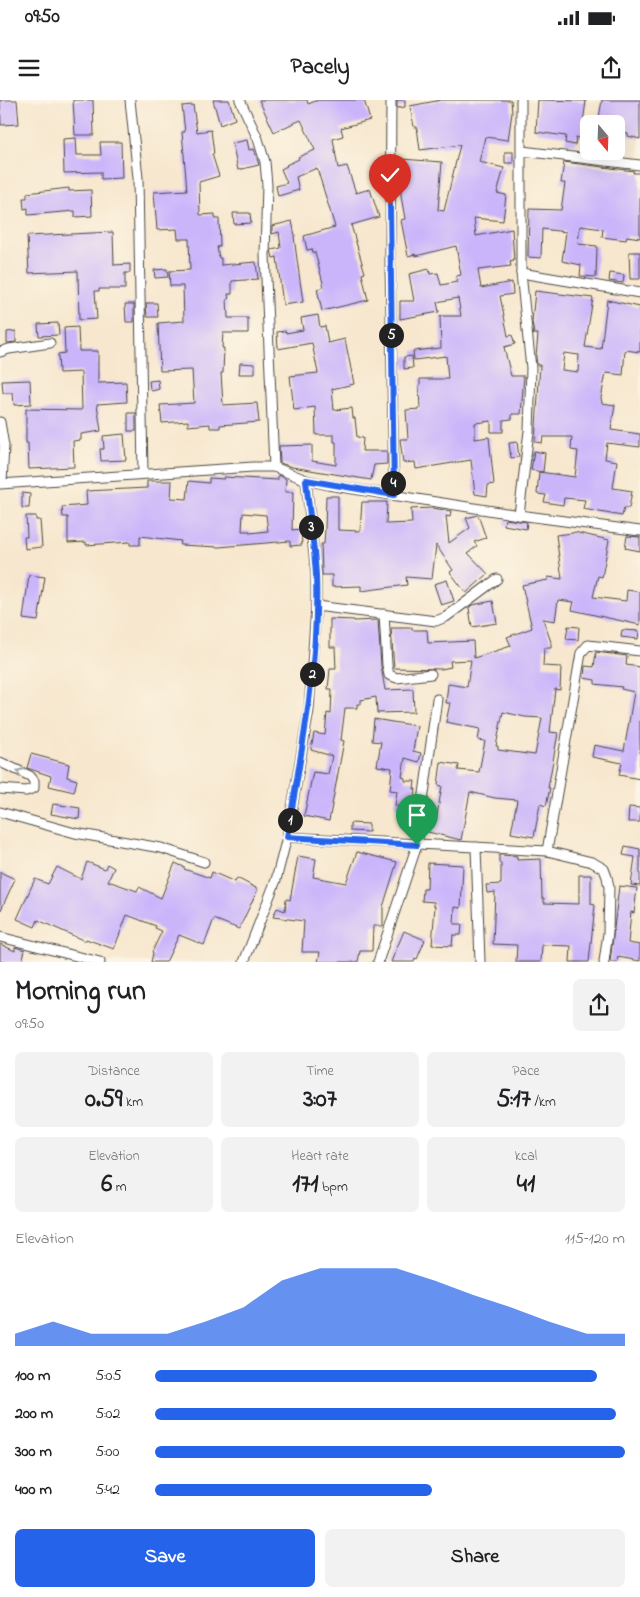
<!DOCTYPE html>
<html lang="en">
<head>
<meta charset="utf-8">
<style>
  body { margin:0; font-family:"Indie Flower",sans-serif; background:#f2f2f2; color:#202124; height:100vh; display:flex; flex-direction:column; font-size:19px; white-space:nowrap }
  * { box-sizing:border-box; margin:0 }
  p { font-size:16px; color:#757577 }
  .icon { flex:none; width:28px; height:28px; fill:none; stroke:currentColor; stroke-width:2; stroke-linecap:round; stroke-linejoin:round }
  .map { position:relative; height:862px; overflow:hidden }
  .sheet { display:flex; flex-direction:column; background:#fff; flex:1 }
  .sheet>* { flex:none }
  .needle { width:32px; rotate:161deg }
  .buttons { position:absolute; left:580px; top:15px; display:grid; gap:10px }
  .buttons a { display:grid; place-items:center; width:45px; height:45px; border-radius:8px; background:#fff; box-shadow:0 5px 20px #0002; font-size:25px }
  .pin { position:absolute; display:grid; place-items:center; width:42px; height:42px; color:#fff; margin:-51px -21px; border-radius:50% 50% 50% 0; rotate:-45deg; box-shadow:0 0 5px #0007 }
  .pin .icon { rotate:45deg }
  .km { position:absolute; width:25px; height:25px; margin:-12px; border-radius:50%; background:#222; color:#fff; font-size:14px; line-height:25px; text-align:center }
  .round { display:grid; place-items:center; flex:none; width:52px; height:52px; border-radius:8px; background:#f2f2f2 }
  .head { display:flex; align-items:center; justify-content:space-between; height:85px; padding:0 15px }
  h1 { font-size:28px; font-weight:700; line-height:38px }
  .stats { display:grid; grid-template-columns:repeat(3,1fr); gap:8px; height:85px; padding:5px 15px }
  .stats div { display:grid; align-content:center; border-radius:8px; background:#f2f2f2; text-align:center }
  .stats b { font-size:25px; font-weight:700 }
  .stats small { font-size:14px; font-weight:400 }
  .stats p { font-size:14px }
  .chart { height:140px; padding:10px 15px }
  .chart p { display:flex; justify-content:space-between }
  .chart svg { width:100%; height:90px; margin-top:5px; fill:#2563eb; opacity:.7 }
  .primary-button { display:flex; gap:10px; margin-top:auto; padding:10px 15px }
  .primary-button a { flex:1; height:58px; border-radius:8px; background:#2563eb; color:#fff; font-size:20px; font-weight:700; line-height:58px; text-align:center }
  .primary-button a+a { background:#f2f2f2; color:#202124 }
  ul { padding:0 15px; list-style:none; font-size:16px }
  li { display:grid; grid-template-columns:80px 60px 1fr; align-items:center; height:38px }
  li i { height:12px; border-radius:6px; background:#2563eb }
  .status { display:flex; justify-content:space-between; align-items:center; height:35px; padding:0 25px; background:#fff; direction:ltr }
  .status svg { height:14px; fill:currentColor }
  header { display:flex; justify-content:space-between; align-items:center; height:65px; padding:0 15px; background:#fff; font-size:22px; font-weight:700 }
  .map>svg:first-child { display:block }
  .building { fill:#cab5fb; fill-rule:evenodd }
  .lines { fill:none; stroke-linecap:round; stroke-linejoin:round }
  .street-casing { stroke:#4a4743; stroke-width:11 }
  .street { stroke:#fff; stroke-width:9 }
  .oneway { stroke:#a0a0a0 }
  .route-casing { stroke:#fff; stroke-width:10 }
  .route { stroke:#2563eb; stroke-width:6 }
</style>
</head>
<body>
<div class="status"><b>09:50</b><svg viewBox="0 0 49 12"><path d="M0 12V9h3v3zM5 12V6h3v6zM10 12V3h3v9zM15 12V0h3v12zM26 1h20v11H26zM47 4h2v5h-2z"/></svg></div>
<header><svg class="icon" aria-label="menu" viewBox="0 0 24 24"><path d="M4 6h16M4 12h16M4 18h16"/></svg>Pacely<svg class="icon" aria-label="share" viewBox="0 0 24 24"><path d="M12 15V3M7 8l5-5 5 5M5 13v7h14v-7"/></svg></header>
<div class="map">
<svg width="640" height="862" viewBox="0 0 640 862">
  <rect width="100%" height="100%" fill="#fcf5e5"/>
  <filter id="ink" filterUnits="userSpaceOnUse"><feTurbulence type="fractalNoise" baseFrequency=".02" numOctaves="2"/><feDisplacementMap in="SourceGraphic" scale="10" xChannelSelector="R" yChannelSelector="G"/><feConvolveMatrix kernelMatrix="1 2 1 2 8 2 1 2 1" color-interpolation-filters="sRGB"/></filter>
  <filter id="wash" filterUnits="userSpaceOnUse"><feTurbulence type="fractalNoise" baseFrequency=".0096" numOctaves="4" result="noise"/><feDisplacementMap in="SourceGraphic" scale="20" xChannelSelector="R" yChannelSelector="G"/><feGaussianBlur stdDeviation="1.12" result="paint"/><feColorMatrix in="noise" values="0 0 0 0 0 0 0 0 0 0 0 0 0 0 0 0 0 1.4 0 .05"/><feComposite in="paint" operator="in"/></filter>
  <g filter="url(#wash)">
    <rect width="100%" height="100%" fill="#f7e7ce"/>
    <g id="blocks">
      <g class="building">
        <path d="M0,0H17L19,24L1,25Z"/>
        <path d="M73,0H93L94,35H75Z"/>
        <path d="M213,0H229L235,19L220,25Z"/>
        <path d="M259,0H307L308,4L318,0H364L370,20L341,28L343,36L333,39L338,68L347,66L356,93L370,89L379,117L351,125L365,173L362,174L368,200L322,211L317,189L324,187L315,152L313,153L312,149L307,150L304,136L335,127L317,68L296,77L299,90L278,96L276,86L287,83L281,69L287,66L286,65L299,59L298,57L315,50L301,20L274,32Z"/>
        <path d="M397,0H405V7L397,8Z"/>
        <path d="M441,0H511L512,13L508,40L485,37L479,62L504,68L497,93L506,95L503,121L474,118L476,136L512,129L514,161L510,162L511,166L478,170L481,188L512,182L513,194L500,196L508,236L512,235L515,244L504,247L511,276H524L521,314H512V319L503,320V332H491V321L475,323V339L489,337L494,384L488,385L487,396L475,394L471,360L416,369L415,362L403,363L400,339H408L406,310L420,309L419,285H420V279H448L446,256L414,260L413,251L441,248L440,216H461L458,198L437,202L439,212L400,219V201H414L409,174L429,169L430,174L438,173L441,185L457,182L456,176L461,175L456,146L416,156L415,154L408,156L401,120L405,119L401,96V59L442,62L438,110L444,111L460,45L420,50L417,27H414L410,6Z"/>
        <path d="M538,0L586,1L581,38L576,37L575,45L565,43L566,36L536,32Z"/>
        <path d="M602,0H640V39L628,36V33L616,31V24H598Z"/>
        <path d="M193,5L197,32L211,30L214,54H212L219,76L199,82L200,115L215,114V119H219L220,146L217,147L219,158H221V165L256,162L258,179L232,181V194H228L229,199H227L228,218H248V233H223L222,248H224L223,273H221L223,305L257,303L259,322L220,325V328H210V324L188,326V321L162,323L160,305L194,303L192,270L160,271L158,223L184,221L183,186H170L169,171L190,170L189,139H178L177,129L157,130L154,92L187,90L182,32H185L182,6Z"/>
        <path d="M76,38L77,55H101L100,42H121L122,78L101,79V72L64,73L63,39Z"/>
        <path d="M247,40L249,50L254,49L259,65L238,70L232,43Z"/>
        <rect x="505" y="52" width="8" height="11"/>
        <path d="M564,62L634,71L633,73H640V138L627,136L626,140L602,137L603,129L580,126L578,144L597,146L596,177L580,176L581,165L562,161L566,132L542,129L541,158L528,157L529,109L561,110L565,83H561Z"/>
        <path d="M69,88V91L91,90L92,116L75,117V111L28,115V108L24,109L23,98H27V93Z"/>
        <path d="M233,113H250L251,123L234,124Z"/>
        <path d="M292,121L295,136H294L296,152L303,202L283,205L277,157L273,158L271,150L281,148L279,132L272,134V126Z"/>
        <path d="M113,132L114,165L130,164V173H125V189H99V191H95L97,219L79,220L78,171L29,173L27,136Z"/>
        <path d="M629,152H640V179H630Z"/>
        <path d="M167,169L168,177L155,178L154,170Z"/>
        <path d="M610,173L624,175L623,183L609,181Z"/>
        <path d="M535,191L593,198L585,247L601,249L607,200L640,207V252L625,250L623,275L606,273L601,298L602,303L615,305L611,330L640,334V347L607,343L605,359L617,361L613,388L632,391L629,408H624L622,416L583,409L585,400L564,398L563,405L544,402L546,395L537,394L539,372L575,377L578,351L571,350L572,337H543L542,343L535,342L540,265H537L536,257L538,234H534L532,222ZM564,253L579,255L578,272L562,270Z"/>
        <path d="M146,203H157L158,217H147Z"/>
        <path d="M125,204H134V222H126Z"/>
        <path d="M318,215L320,227L325,226L328,243L345,239L354,284L332,289L334,310L352,308L353,318H355L357,337L363,338L362,351H387V364L374,365L371,380L292,367L280,363L279,346L312,345V361L336,365V342H334V335H316L315,307L294,310L290,276L318,273L312,243L278,249L277,232L286,231V233L303,230L301,218Z"/>
        <path d="M58,223L59,235L39,236L38,224Z"/>
        <path d="M78,227L79,251H98V283L126,282L127,302L97,304L101,331L81,334V340L73,341L74,367L29,369L28,343H26V309L82,310L81,272L59,273L58,254L65,253L64,228Z"/>
        <path d="M16,231V242L7,243V232Z"/>
        <path d="M412,256L413,268L404,269V257Z"/>
        <path d="M240,263L255,264V274H239Z"/>
        <path d="M30,280L31,304L14,305L13,293H3L2,281Z"/>
        <path d="M158,280L159,289L152,291L150,289L149,281Z"/>
        <rect x="128" y="313" width="8" height="18"/>
        <path d="M124,334L126,360L101,361L100,349H104L103,336Z"/>
        <path d="M517,342L519,357L511,358L509,343Z"/>
        <path d="M534,351L545,353L543,372L531,370Z"/>
        <path d="M278,375L286,379L285,392H293L292,430L301,429L302,445L290,446V441L219,447L180,445L181,441L140,436V445H130V442L86,445V442L68,443V417H63L62,407L87,405L86,391L147,388V381H172L171,398L187,399L189,381L209,383V378L224,379V377L278,380ZM243,413L266,415L268,431L250,433V431H242Z"/>
        <path d="M22,393L30,394L29,408H22Z"/>
        <path d="M326,396H338V430L360,431L362,402H387L386,424L412,423L411,409L432,408L451,411L450,417L446,416L449,443L470,428L466,418L478,415L486,438L474,442L477,446L468,453L488,474L466,493L450,472L453,470L436,445L432,479L406,477L407,485L361,491V486L332,487V475H322V471L321,444H324L325,430Z"/>
        <path d="M26,416H36V420H40L42,447L25,449L24,437H27Z"/>
        <path d="M505,419L527,422L526,429L504,425Z"/>
        <path d="M574,432L609,440L602,477L598,476L593,497L626,501L627,490L640,492V525L572,510L574,502L558,500L555,521L543,519L551,542V548H544L543,566L561,567L560,590L555,589L550,632L558,633L548,688H550L546,706L540,704L534,737L511,733L517,700L495,698L470,692L461,740L428,732L432,714L437,715L442,686L438,685L441,662L459,665L458,670L479,672L485,641L478,640L480,629L446,622L450,603H446L448,584L467,587L471,560L450,561L451,567L441,569L394,568L391,528H412V530H427L428,543L473,541L474,558L511,546L507,537L532,528L522,485L548,480V477L562,479L556,435L573,433ZM503,612L525,617L542,618L535,655L498,650V646H496Z"/>
        <path d="M627,436L640,437V451L625,448Z"/>
        <path d="M29,475L45,477L38,521L23,519Z"/>
        <path d="M447,480L454,501L441,505L434,484Z"/>
        <path d="M493,501L497,523L472,527L469,508L472,505Z"/>
        <path d="M330,519L354,520V521L378,520L381,566L385,590L413,589L414,612L377,613L376,597L361,600V604H357V608H345L341,640L344,641L329,721L304,716L313,672L328,674L332,656L311,650L314,633L325,635L327,613L331,614L332,589H328L330,569H336L335,547H330Z"/>
        <path d="M568,526L579,527L578,540L566,539Z"/>
        <path d="M622,530L639,531L638,539L621,537Z"/>
        <path d="M596,552L627,556L626,565L640,567V679L619,675L622,663L592,657L594,645L624,651L634,592L621,589L622,587L595,584V580L584,578L585,566L594,567Z"/>
        <path d="M374,619L417,626L413,651L421,653L419,662L405,658L402,677L405,678V681H415L414,689H416L411,727L399,726L401,706H395L397,691L390,690L392,668L377,666L381,642L372,641Z"/>
        <path d="M31,654L69,664L67,677L77,680L74,692L49,686L51,676L27,668Z"/>
        <path d="M53,704L80,708L79,719L51,714Z"/>
        <path d="M629,707L640,708V722H628Z"/>
        <path d="M350,723L369,724V732L350,731Z"/>
        <path d="M625,746L640,749V786L631,785L635,757L623,755Z"/>
        <path d="M357,752L397,762L383,807V826H373L372,851H360L358,862H318L320,852H302L304,821L273,817L277,808L285,811L286,799L290,800L298,756L316,759L313,777L346,783Z"/>
        <path d="M499,755L517,756V760L541,759L542,798H544V803L579,804V775H591V804L595,805L589,862H570L571,846L542,845L541,862H516L517,845L493,844L495,792L487,793L486,785L501,784V763H499Z"/>
        <path d="M87,762L105,769L107,764L114,768L108,781L137,791L139,787L161,798L175,763L184,767V769L210,778L212,772L235,782L237,778L258,789L239,829L214,819L204,845L179,835L166,862H151L153,853L152,852L162,831L155,828L156,826L127,815L114,849L86,839L85,841L38,820L35,827L17,819L35,779L48,784L57,767L81,779Z"/>
        <path d="M428,763L463,765L461,808L455,807L454,824H462L461,835H453L452,846L432,845L435,806H434V802L422,801L423,789H427Z"/>
        <path d="M0,772L15,779L0,812Z"/>
        <path d="M619,786L637,788L634,813L631,812L628,843L640,845V861L618,857L617,862H610Z"/>
        <path d="M404,831L425,840L417,859L415,858L414,862H391Z"/>
        <path d="M0,844L15,851V847L25,850L22,862H0Z"/>
      </g>
    </g>
  </g>
  <g filter="url(#ink)">
    <use href="#blocks" fill-opacity="0" stroke="#4a4743" stroke-width="1"/>
    <g class="lines">
      <defs>
        <g id="street">
          <path d="M130,0L138,78L143,374"/>
          <path d="M240,0L258,39L265,62L267,85L265,155L274,367"/>
          <path d="M391,0L390,158L394,395"/>
          <path d="M522,51L640,65"/>
          <path d="M521,173L640,193"/>
          <path d="M0,252L9,249L50,243"/>
          <path d="M0,322L4,346L2,383"/>
          <path d="M0,384L253,367H274L306,380L328,385L519,415L640,431"/>
          <path d="M519,415L529,331L531,268L521,173V0"/>
          <path d="M316,506L436,521L446,517L497,479"/>
          <path d="M384,514L387,565L389,575L397,578L431,574"/>
          <path d="M0,662L30,676L34,681V688L26,691L0,689"/>
          <path d="M0,712L75,733L161,748L204,762"/>
          <path d="M287,737L547,751L592,762L604,769L607,777L609,787L608,833L604,862"/>
          <path d="M476,747L480,862"/>
          <path d="M547,751L581,553L588,545L640,551"/>
          <path d="M0,837L100,862"/>
          <path d="M244,862L276,780L287,737L309,610L316,506V474L306,380"/>
          <path d="M378,862L417,745L437,599"/>
        </g>
      </defs>
      <use href="#street" class="street-casing"/>
      <use href="#street" class="street"/>
    </g>
    <defs><path id="oneway-chevron" d="M-2-3.5L2.5 0L-2 3.5" fill="none" stroke-width="1.6" stroke-linecap="round" stroke-linejoin="round" transform="scale(1.25)"/></defs>
    <use class="oneway" href="#oneway-chevron" transform="translate(20 672) rotate(-155)"/>
  </g>
  <g class="lines" filter="url(#ink)">
    <defs>
      <path id="route" d="M390,105L394,395L306,380C309,411 314,443 316,475C319,563 302,650 287,737L417,745"/>
    </defs>
    <use href="#route" class="route-casing"/>
    <use href="#route" class="route"/>
  </g>
</svg>
<div class="buttons">
<a><svg class="needle" viewBox="-14 -14 28 28"><path d="M0-13l5 13h-10z" fill="#e53935"/><path d="M0 13l5-13h-10z" fill="#757577"/></svg></a>
</div>
<div class="pin" style="left:417px;top:745px;background:#1e9e55"><svg class="icon" aria-label="arrive" viewBox="0 0 24 24"><path d="M6 21V4h12l-3 4 3 4H6"/></svg></div>
<div class="pin" style="left:390px;top:105px;background:#d93025"><svg class="icon" aria-label="check" viewBox="0 0 24 24"><path d="M5 12l5 5 9-10"/></svg></div>
<b class="km" style="left:290px;top:720px">1</b>
<b class="km" style="left:312px;top:574px">2</b>
<b class="km" style="left:311px;top:427px">3</b>
<b class="km" style="left:393px;top:383px">4</b>
<b class="km" style="left:391px;top:235px">5</b>
</div>
<section class="sheet">
<div class="head"><div><h1>Morning run</h1><p>09:50</p></div><a class="round"><svg class="icon" aria-label="share" viewBox="0 0 24 24"><path d="M12 15V3M7 8l5-5 5 5M5 13v7h14v-7"/></svg></a></div>
<div class="stats">
<div><p>Distance</p><b>0.59<small> km</small></b></div>
<div><p>Time</p><b>3:07</b></div>
<div><p>Pace</p><b>5:17<small> /km</small></b></div>
</div>
<div class="stats">
<div><p>Elevation</p><b>6<small> m</small></b></div>
<div><p>Heart rate</p><b>171<small> bpm</small></b></div>
<div><p>kcal</p><b>41</b></div>
</div>
<div class="chart"><p><span>Elevation</span>115–120 m</p>
<svg viewBox="0 0 160 44" preserveAspectRatio="none"><path d="M0 44V38L10 32L20 38L30 38L40 38L50 32L60 25L70 12L80 6L90 6L100 6L110 12L120 19L130 25L140 32L150 38L160 38V44z"/></svg>
</div>
<ul>
<li><b>100 m</b>5:05<i style="width:94%"></i></li>
<li><b>200 m</b>5:02<i style="width:98%"></i></li>
<li><b>300 m</b>5:00<i style="width:100%"></i></li>
<li><b>400 m</b>5:42<i style="width:59%"></i></li>
</ul>
<div class="primary-button"><a>Save</a><a>Share</a></div>
</section>
</body>
</html>
